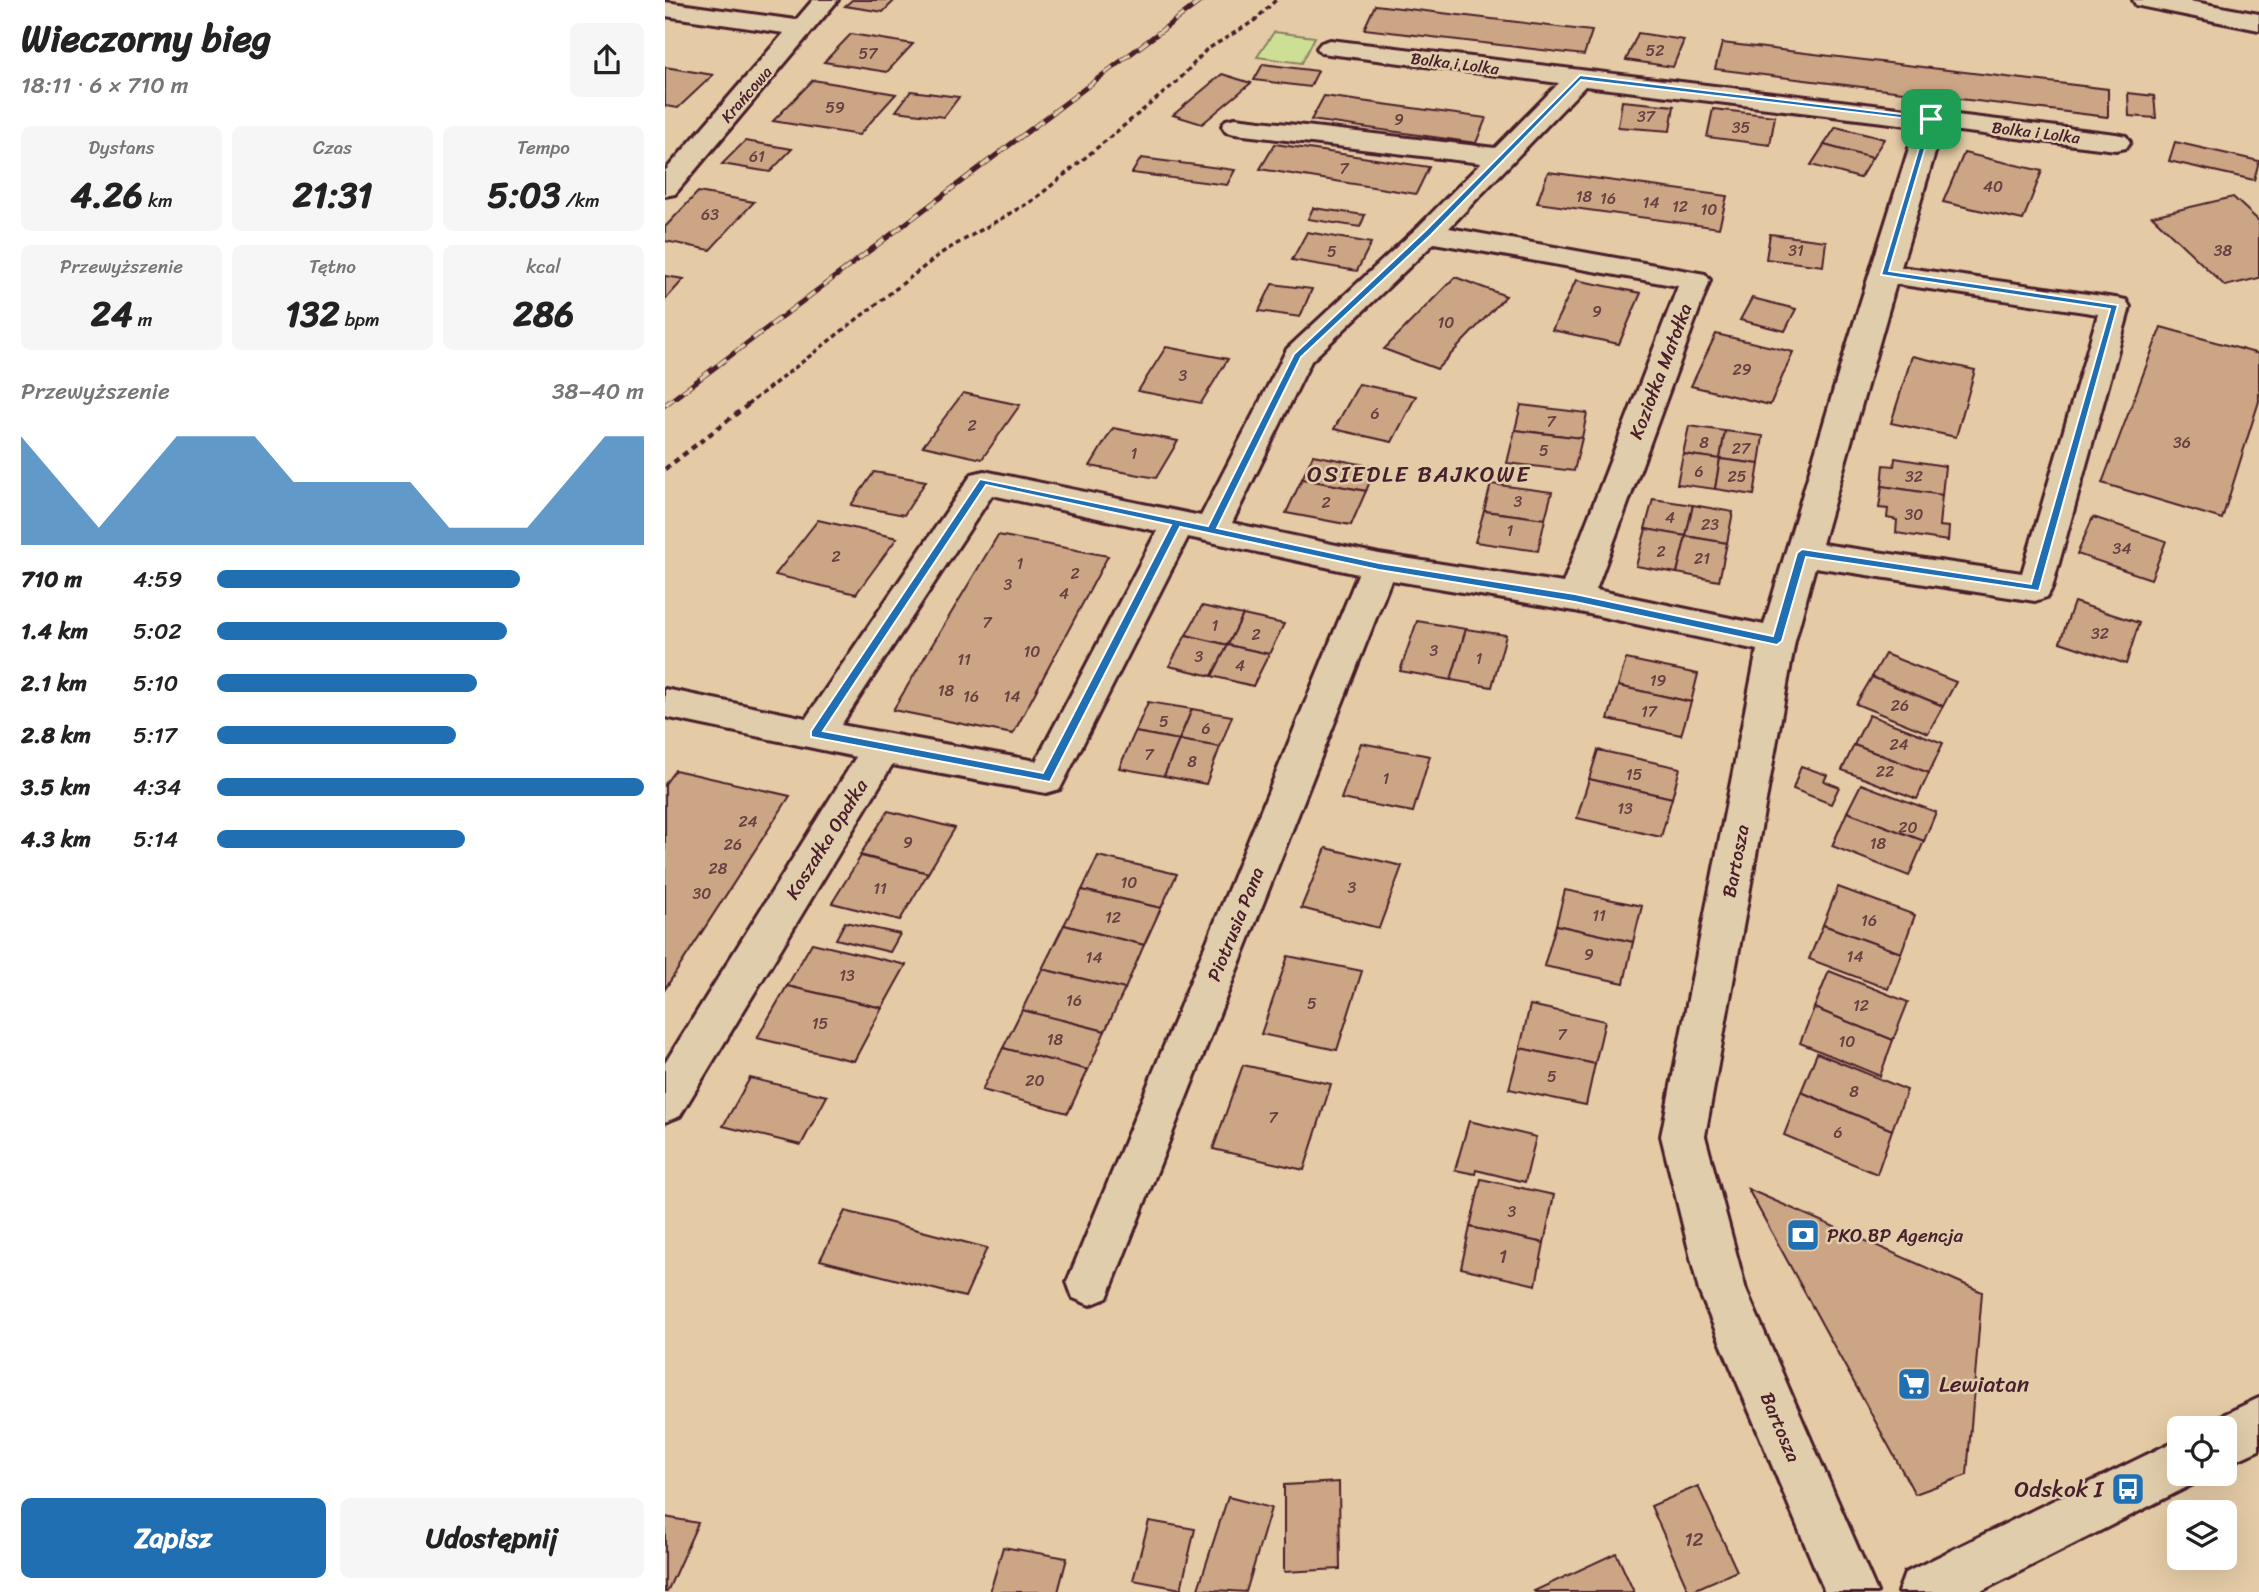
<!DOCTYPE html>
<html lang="pl">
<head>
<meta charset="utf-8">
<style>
  body { margin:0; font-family:Sriracha,sans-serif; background:#f6f6f6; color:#222; height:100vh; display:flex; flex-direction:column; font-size:26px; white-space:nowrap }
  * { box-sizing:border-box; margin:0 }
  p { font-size:23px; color:#767676 }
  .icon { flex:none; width:38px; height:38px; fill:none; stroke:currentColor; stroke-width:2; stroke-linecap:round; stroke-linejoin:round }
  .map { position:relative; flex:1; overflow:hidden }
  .details { display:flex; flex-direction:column; background:#fff; width:665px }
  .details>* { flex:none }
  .fabs { position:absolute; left:1502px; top:1416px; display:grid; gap:14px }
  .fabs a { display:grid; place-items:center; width:70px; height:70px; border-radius:10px; background:#fff; box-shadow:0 7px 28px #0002; font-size:35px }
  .pin { position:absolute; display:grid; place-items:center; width:60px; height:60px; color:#fff; margin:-30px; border-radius:14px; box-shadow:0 4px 10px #0006 }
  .round { display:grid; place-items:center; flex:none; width:74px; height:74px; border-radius:10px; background:#f6f6f6 }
  .headline { display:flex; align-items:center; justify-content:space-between; height:119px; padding:0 21px }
  h1 { font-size:38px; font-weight:800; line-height:52px }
  .metrics { display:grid; grid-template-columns:repeat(3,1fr); gap:10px; height:119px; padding:7px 21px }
  .metrics div { display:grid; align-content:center; border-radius:10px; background:#f6f6f6; text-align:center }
  .metrics b { font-size:35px; font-weight:800 }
  .metrics small { font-size:19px; font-weight:400 }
  .metrics p { font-size:19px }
  .chart { height:196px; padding:14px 21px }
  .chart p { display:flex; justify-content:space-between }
  .chart svg { width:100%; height:126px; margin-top:7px; fill:#1f6fb2; opacity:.7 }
  .button { display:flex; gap:14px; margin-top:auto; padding:14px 21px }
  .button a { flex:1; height:80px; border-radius:10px; background:#1f6fb2; color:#fff; font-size:28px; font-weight:800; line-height:80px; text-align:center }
  .button a+a { background:#f6f6f6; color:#222 }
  ul { padding:0 21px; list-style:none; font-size:23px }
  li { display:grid; grid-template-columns:112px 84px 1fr; align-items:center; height:52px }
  li i { height:18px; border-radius:9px; background:#1f6fb2 }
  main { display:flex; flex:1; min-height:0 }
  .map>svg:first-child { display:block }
  .green { fill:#ccdf94; stroke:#8b7f60; stroke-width:2 }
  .building { fill:#cca585; stroke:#4a1f2b; stroke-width:2 }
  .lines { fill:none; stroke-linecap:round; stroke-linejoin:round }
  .minor-casing { stroke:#4a1f2b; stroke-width:6 }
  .path-far1 { stroke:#4a1f2b; stroke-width:3.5; stroke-dasharray:5 3.5; stroke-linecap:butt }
  .path { stroke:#4a1f2b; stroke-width:4.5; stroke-dasharray:6 5; stroke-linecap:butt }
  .minor { fill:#e0cdab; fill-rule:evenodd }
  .rail-casing { stroke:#4a1f2b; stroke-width:5 }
  .rail { stroke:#e0cdab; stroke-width:3.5; stroke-dasharray:11; stroke-linecap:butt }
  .route { fill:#1f6fb2; stroke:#fff; stroke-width:2; fill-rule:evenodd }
  .labels { text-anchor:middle; stroke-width:5; stroke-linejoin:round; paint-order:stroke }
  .number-label { font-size:16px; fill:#6a4042 }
  .far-street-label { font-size:16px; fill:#4a1f2b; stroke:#e0cdab }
  .street-label { font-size:19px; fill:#4a1f2b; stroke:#e0cdab }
  .poi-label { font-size:19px; fill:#4a1f2b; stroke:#e0cdab; text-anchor:start }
  .near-number-label { font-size:19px; fill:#6a4042 }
  .quarter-label { font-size:23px; letter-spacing:2px; fill:#4a1f2b; stroke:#e0cdab }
  .near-poi-label { font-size:23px; fill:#4a1f2b; stroke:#e0cdab; text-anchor:start }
</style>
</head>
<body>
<main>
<section class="details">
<div class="headline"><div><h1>Wieczorny bieg</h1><p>18:11 · 6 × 710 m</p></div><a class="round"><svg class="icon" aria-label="share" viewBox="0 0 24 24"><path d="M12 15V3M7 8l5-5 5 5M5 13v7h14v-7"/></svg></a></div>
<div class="metrics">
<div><p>Dystans</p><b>4.26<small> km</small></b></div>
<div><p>Czas</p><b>21:31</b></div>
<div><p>Tempo</p><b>5:03<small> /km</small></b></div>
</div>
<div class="metrics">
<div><p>Przewyższenie</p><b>24<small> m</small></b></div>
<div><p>Tętno</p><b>132<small> bpm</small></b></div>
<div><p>kcal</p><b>286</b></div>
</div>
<div class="chart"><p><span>Przewyższenie</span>38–40 m</p>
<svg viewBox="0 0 160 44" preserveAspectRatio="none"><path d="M0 44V6L10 22L20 38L30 22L40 6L50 6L60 6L70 22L80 22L90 22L100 22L110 38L120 38L130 38L140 22L150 6L160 6V44z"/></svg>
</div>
<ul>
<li><b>710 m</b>4:59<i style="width:71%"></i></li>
<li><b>1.4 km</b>5:02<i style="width:68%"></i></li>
<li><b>2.1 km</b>5:10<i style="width:61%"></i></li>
<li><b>2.8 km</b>5:17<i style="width:56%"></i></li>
<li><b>3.5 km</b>4:34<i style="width:100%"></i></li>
<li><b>4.3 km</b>5:14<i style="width:58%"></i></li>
</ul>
<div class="button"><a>Zapisz</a><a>Udostępnij</a></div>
</section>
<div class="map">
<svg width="1594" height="1592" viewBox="0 0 1594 1592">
  <rect width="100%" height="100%" fill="#e4cba6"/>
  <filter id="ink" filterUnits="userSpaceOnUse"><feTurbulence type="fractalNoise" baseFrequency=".0143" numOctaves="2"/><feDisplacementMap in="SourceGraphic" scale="14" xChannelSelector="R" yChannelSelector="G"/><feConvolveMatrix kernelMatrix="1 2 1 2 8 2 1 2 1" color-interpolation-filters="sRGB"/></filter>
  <g filter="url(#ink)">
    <path class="green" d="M609,32L650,37L637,63L592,57Z"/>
    <g class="building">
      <path d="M187,0H230L218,12L180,6Z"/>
      <path d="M710,5L927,31L919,55L699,29Z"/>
      <path d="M973,33L1019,40L1008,67L961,60Z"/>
      <path d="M186,34L248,44L222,72L159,62Z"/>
      <path d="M1057,43L1443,89V117L1050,69Z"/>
      <path d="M598,64L653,71L645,87L589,80Z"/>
      <path d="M0,67L48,75L13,108L0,106Z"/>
      <path d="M557,74L586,83L537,124L508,115Z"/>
      <path d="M148,80L231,94L194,135L108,121Z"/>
      <path d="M246,91L294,97L279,117L231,111Z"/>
      <path d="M1463,93L1489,96L1491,118L1464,116Z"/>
      <path d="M659,96L821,118L811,143L646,120Z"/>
      <path d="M957,101L1009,106L1005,131L953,127Z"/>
      <path d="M1048,109L1110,116L1105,145L1042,137Z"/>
      <path d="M1171,127L1219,139L1207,158L1159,145Z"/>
      <path d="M80,141L127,149L105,172L57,164Z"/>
      <path d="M1510,142L1594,161L1589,180L1504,161Z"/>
      <path d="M610,144L764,167L751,194L595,169Z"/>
      <path d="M1159,145L1207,158L1195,178L1146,165Z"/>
      <path d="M1299,153L1377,171L1358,220L1278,202Z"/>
      <path d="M476,158L570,170L562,185L467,173Z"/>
      <path d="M883,172L1062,196L1054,228L872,203Z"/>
      <path d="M33,192L89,202L45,250L0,241V227Z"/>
      <path d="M1568,197L1594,221V278L1560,286L1487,216Z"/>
      <path d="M648,208L700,215L695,227L643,219Z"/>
      <path d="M642,232L706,243L692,271L627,260Z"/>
      <path d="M1105,234L1161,241L1158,266L1101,259Z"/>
      <path d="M0,276L19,279L0,300Z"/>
      <path d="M790,277L841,296L772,369L719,349Z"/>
      <path d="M911,280L976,293L954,344L887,330Z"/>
      <path d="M607,284L647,289L635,317L594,311Z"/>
      <path d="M1087,298L1131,309L1120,331L1075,320Z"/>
      <path d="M1496,327L1594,354V401L1557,519L1437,483Z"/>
      <path d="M1051,334L1128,352L1105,405L1026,386Z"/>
      <path d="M501,347L563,359L536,403L473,391Z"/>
      <path d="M1247,356L1310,370L1291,437L1226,423Z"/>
      <path d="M694,384L751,396L727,442L669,429Z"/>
      <path d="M298,393L355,405L317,459L258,446Z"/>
      <path d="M856,405L922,413L917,438L850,430Z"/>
      <path d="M1024,426L1060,431L1055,459L1018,454Z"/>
      <path d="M448,428L513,441L491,478L425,466Z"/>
      <path d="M850,430L917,438L909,471L842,463Z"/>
      <path d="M1060,431L1098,436L1094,464L1055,459Z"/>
      <path d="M1018,454L1055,459L1050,489L1012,484Z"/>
      <path d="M648,455L711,467L701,491L637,479Z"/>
      <path d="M1230,458L1280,466L1277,495L1217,486L1219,465L1229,466Z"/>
      <path d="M1055,459L1094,464L1089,495L1050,489Z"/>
      <path d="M209,472L261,481L239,515L186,505Z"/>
      <path d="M637,479L701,491L686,525L621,513Z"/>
      <path d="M826,484L887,492L880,519L819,511Z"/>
      <path d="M1217,486L1277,495L1274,526L1284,527L1283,541L1231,533L1232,520L1222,518L1223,509L1214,508Z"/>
      <path d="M988,499L1028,505L1021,536L980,529Z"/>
      <path d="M1028,505L1068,512L1062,543L1021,536Z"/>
      <path d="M819,511L880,519L873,551L810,542Z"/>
      <path d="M1428,517L1501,541L1486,579L1412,554Z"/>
      <path d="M153,520L232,538L191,594L110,575Z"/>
      <path d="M981,529L1021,536L1012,573L971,566Z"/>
      <path d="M333,535L443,556L348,734L228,710Z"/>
      <path d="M1021,536L1062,543L1054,581L1012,573Z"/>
      <path d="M1409,602L1474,623L1461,664L1395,642Z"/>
      <path d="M537,606L578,615L563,645L521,635Z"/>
      <path d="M578,615L619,624L604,654L563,645Z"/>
      <path d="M752,621L801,629L786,680L735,671Z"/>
      <path d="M801,629L841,635L827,687L786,680Z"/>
      <path d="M521,635L563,645L547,676L504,666Z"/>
      <path d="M563,645L604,654L588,686L547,676Z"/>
      <path d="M1220,654L1291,682L1278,706L1207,677Z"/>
      <path d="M961,659L1033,674L1026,702L953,686Z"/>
      <path d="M1207,677L1278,706L1263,733L1191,704Z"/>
      <path d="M953,686L1026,702L1016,735L943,719Z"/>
      <path d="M483,702L527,709L514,740L470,732Z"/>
      <path d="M527,709L567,716L555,747L514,740Z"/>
      <path d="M1204,715L1278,743L1264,773L1189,745Z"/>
      <path d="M470,732L514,740L499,776L454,768Z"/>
      <path d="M514,740L555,747L541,784L499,776Z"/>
      <path d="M696,743L765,756L748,812L676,799Z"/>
      <path d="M1189,745L1264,773L1252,799L1177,770Z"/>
      <path d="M933,750L1015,768L1007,798L924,779Z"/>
      <path d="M1136,766L1162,775L1159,781L1174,787L1166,804L1128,789Z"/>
      <path d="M10,770L125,796L0,989V784Z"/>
      <path d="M924,779L1007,798L996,837L912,818Z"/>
      <path d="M1196,784L1271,812L1259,841L1182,812Z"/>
      <path d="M223,811L290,828L263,873L195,855Z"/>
      <path d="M1182,812L1259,841L1244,876L1167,846Z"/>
      <path d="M661,848L737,866L714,928L636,908Z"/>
      <path d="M196,856L263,873L235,920L167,903Z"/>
      <path d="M433,856L512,874L496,908L417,890Z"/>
      <path d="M1173,887L1250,915L1236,953L1158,925Z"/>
      <path d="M417,890L496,908L479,945L399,925Z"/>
      <path d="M900,890L977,906L968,942L891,925Z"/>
      <path d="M180,922L235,934L225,952L171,939Z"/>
      <path d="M399,925L479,945L460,989L377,969Z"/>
      <path d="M891,925L968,942L959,983L879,966Z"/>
      <path d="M1158,925L1236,953L1223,989L1144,959Z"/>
      <path d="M147,943L241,965L217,1008L122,986Z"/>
      <path d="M623,956L697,971L672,1050L596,1034Z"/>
      <path d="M377,969L460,989L440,1031L357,1010Z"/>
      <path d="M1164,971L1243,1002L1228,1040L1149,1008Z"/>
      <path d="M122,986L217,1008L189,1061L92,1038Z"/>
      <path d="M865,1005L940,1021L930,1064L855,1048Z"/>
      <path d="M1149,1008L1228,1040L1215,1076L1135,1043Z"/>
      <path d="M357,1010L440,1031L423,1070L338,1048Z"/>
      <path d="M338,1048L423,1070L403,1113L317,1090Z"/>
      <path d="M855,1048L930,1064L921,1105L844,1089Z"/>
      <path d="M1152,1053L1242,1090L1227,1130L1136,1092Z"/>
      <path d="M578,1065L666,1084L639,1170L548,1149Z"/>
      <path d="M85,1078L162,1096L136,1145L58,1126Z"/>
      <path d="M1136,1092L1227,1130L1212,1174L1119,1135Z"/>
      <path d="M804,1121L871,1137L860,1182L811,1170L810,1174L790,1170Z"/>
      <path d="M816,1179L889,1195L879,1243L805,1227Z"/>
      <path d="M1083,1189L1317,1292L1302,1475L1250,1494Z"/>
      <path d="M180,1211L322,1248L300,1297L155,1260Z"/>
      <path d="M805,1227L879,1243L871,1285L796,1268Z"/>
      <path d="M674,1482L675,1569L619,1572V1485Z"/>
      <path d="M1033,1486L1072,1571L1024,1592L986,1506Z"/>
      <path d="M563,1497L606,1508L581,1592L533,1589Z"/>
      <path d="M0,1517L33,1523L2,1592H0Z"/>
      <path d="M484,1521L530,1529L516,1589L468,1580Z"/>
      <path d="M338,1547L402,1558L393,1592H325Z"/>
      <path d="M951,1553L969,1592H870L869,1591Z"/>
    </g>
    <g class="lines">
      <defs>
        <g id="minor">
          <path d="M148,0H173L10,194L0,196V171L119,33L0,16V2L131,20Z"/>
          <path d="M1468,0H1519L1594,14V30L1480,7L1471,5Z"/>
          <path d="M665,40L1451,134L1461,136L1465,142L1461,148L1451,150L1277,129L1236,267L1450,298L1461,300L1465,307L1387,588L1382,597L1370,601L1150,567L1130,641L1040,1136L1081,1290L1212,1592H1160L1034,1291L996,1136L1092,650L910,611L726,580L442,1298L425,1305L408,1298L402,1282L693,574L523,537L395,789L381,793L227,765L15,1116L0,1122V1063L191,757L0,717V689L141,718L307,474L319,471L536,516L622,349L753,227L816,163L570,134L561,132L557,126L561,120L570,118L830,148L894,83L656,53L652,48L656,43ZM920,86L1251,126L1179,355L1099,625L931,590L1045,280L1040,274L784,228ZM769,243L1013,286L898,583L714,554L567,523L646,361ZM1231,284L1433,314L1357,573L1157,544ZM327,495L492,531L371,761L176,725Z"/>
          <path d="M1594,1398V1450L1559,1466V1428H1540L1541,1423Z"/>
          <path d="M1514,1439V1474H1535L1532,1482L1314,1592H1233L1240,1573Z"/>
        </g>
      </defs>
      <use href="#minor" class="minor-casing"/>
      <path class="path-far1" d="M82,405L278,252L370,199L513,81L541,50L589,21L611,0"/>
      <path class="path" d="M0,469L84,404"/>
      <use href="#minor" class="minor"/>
      <defs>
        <path id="rail" d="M0,405L537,0"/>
      </defs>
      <use href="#rail" class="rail-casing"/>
      <use href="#rail" class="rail"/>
    </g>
  </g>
  <path class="route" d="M915,75L1269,118L1224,271L1453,305L1374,591L1141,557L1117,641L1112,645L910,602L714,570L515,527L385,782L146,737V731L315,479L543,526L629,354L760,231ZM916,80L1262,121L1216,275L1445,309L1366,584L1137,549L1132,553L1108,636L910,594L714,563L552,528L636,357L766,235ZM321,485L506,525L378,773L158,731Z"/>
  <defs>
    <symbol id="bank-square" viewBox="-11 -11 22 22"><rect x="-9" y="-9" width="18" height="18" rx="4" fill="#1f6fb2" stroke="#e0cdab"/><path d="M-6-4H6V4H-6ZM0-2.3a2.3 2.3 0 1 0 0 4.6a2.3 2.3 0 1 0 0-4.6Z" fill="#fff"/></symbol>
    <symbol id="supermarket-square" viewBox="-11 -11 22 22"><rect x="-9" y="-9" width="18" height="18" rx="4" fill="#1f6fb2" stroke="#e0cdab"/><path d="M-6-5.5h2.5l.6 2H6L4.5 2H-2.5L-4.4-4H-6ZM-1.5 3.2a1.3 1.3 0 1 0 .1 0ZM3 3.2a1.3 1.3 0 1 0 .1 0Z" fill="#fff"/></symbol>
    <symbol id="bus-square" viewBox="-11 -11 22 22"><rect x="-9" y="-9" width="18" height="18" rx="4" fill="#1f6fb2" stroke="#e0cdab"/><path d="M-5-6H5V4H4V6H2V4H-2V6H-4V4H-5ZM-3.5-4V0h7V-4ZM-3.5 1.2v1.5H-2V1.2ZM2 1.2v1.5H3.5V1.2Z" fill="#fff"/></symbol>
  </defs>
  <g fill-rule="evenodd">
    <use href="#bank-square" x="1119" y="1216" width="38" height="38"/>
    <use href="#supermarket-square" x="1230" y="1365" width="38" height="38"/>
    <use href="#bus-square" x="1444" y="1470" width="38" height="38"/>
  </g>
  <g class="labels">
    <g class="number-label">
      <text x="990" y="56">52</text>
      <text x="203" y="59">57</text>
      <text x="170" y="113">59</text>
      <text x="981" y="122">37</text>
      <text x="734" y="125">9</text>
      <text x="1076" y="133">35</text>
      <text x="92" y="162">61</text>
      <text x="679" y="174">7</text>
      <text x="1328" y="192">40</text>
      <text x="919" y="202">18</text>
      <text x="943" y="204">16</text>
      <text x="986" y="208">14</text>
      <text x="1015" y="212">12</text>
      <text x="1044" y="215">10</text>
      <text x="45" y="220">63</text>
      <text x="1131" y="256">31</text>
      <text x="1558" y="256">38</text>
      <text x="667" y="257">5</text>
      <text x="932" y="317">9</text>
      <text x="781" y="328">10</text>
      <text x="1077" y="375">29</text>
      <text x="518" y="381">3</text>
      <text x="710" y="419">6</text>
      <text x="886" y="427">7</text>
      <text x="307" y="431">2</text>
      <text x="1039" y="448">8</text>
      <text x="1517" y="448">36</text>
      <text x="1076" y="454">27</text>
      <text x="879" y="456">5</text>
      <text x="469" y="459">1</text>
      <text x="1034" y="477">6</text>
      <text x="1072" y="482">25</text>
      <text x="1249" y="482">32</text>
      <text x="853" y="507">3</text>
      <text x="661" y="508">2</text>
      <text x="1249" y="520">30</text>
      <text x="1005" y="523">4</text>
      <text x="1045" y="530">23</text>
      <text x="845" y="536">1</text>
      <text x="1457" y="554">34</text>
      <text x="996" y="557">2</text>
      <text x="171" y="562">2</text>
      <text x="1037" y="564">21</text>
      <text x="355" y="569">1</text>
      <text x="410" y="579">2</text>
      <text x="343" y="590">3</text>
      <text x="399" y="599">4</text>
      <text x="322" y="628">7</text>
      <text x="550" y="631">1</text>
      <text x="1435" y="639">32</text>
      <text x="591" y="640">2</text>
      <text x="769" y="656">3</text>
      <text x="367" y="657">10</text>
      <text x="534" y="662">3</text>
      <text x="814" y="664">1</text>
      <text x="299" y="665">11</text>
      <text x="575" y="671">4</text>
      <text x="993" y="686">19</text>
      <text x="281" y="696">18</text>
      <text x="306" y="702">16</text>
      <text x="347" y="702">14</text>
      <text x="1235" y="711">26</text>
      <text x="984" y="717">17</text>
      <text x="499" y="727">5</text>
      <text x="541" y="734">6</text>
      <text x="1234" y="750">24</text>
      <text x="484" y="760">7</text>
      <text x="527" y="767">8</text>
      <text x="1220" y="777">22</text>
      <text x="969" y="780">15</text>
      <text x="721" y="784">1</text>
      <text x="960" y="814">13</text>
      <text x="83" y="827">24</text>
      <text x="1243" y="833">20</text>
      <text x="243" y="848">9</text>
      <text x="1213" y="849">18</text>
      <text x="68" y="850">26</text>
      <text x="53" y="874">28</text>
      <text x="464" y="888">10</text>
      <text x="687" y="893">3</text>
      <text x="215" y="894">11</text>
      <text x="37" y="899">30</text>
      <text x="934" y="921">11</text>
      <text x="448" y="923">12</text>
      <text x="1204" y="926">16</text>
      <text x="924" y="960">9</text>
      <text x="1190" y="962">14</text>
      <text x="429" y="963">14</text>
      <text x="182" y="981">13</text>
      <text x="409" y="1006">16</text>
      <text x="647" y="1009">5</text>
      <text x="1196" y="1011">12</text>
      <text x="155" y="1029">15</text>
      <text x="897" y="1040">7</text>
      <text x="390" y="1045">18</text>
      <text x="1182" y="1047">10</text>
      <text x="887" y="1082">5</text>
      <text x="370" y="1086">20</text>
      <text x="1189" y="1097">8</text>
      <text x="608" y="1123">7</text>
      <text x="1173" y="1138">6</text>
      <text x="847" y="1217">3</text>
    </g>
    <g class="far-street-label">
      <text transform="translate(790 63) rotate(7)" y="6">Bolka i Lolka</text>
      <text transform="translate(81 94) rotate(-49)" y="6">Krańcowa</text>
      <text transform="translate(1371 132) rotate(7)" y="6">Bolka i Lolka</text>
    </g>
    <g class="street-label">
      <text transform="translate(995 371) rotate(-69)" y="7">Koziołka Matołka</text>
      <text transform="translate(161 839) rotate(-58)" y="7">Koszałka Opałka</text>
      <text transform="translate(1070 861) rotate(-79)" y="7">Bartosza</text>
      <text transform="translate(570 924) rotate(-68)" y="7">Piotrusia Pana</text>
      <text transform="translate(1116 1427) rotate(67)" y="7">Bartosza</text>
    </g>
    <g class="poi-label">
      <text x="1162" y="1242">PKO BP Agencja</text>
    </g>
    <g class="near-number-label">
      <text x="838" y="1263">1</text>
      <text x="1029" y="1546">12</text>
    </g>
    <g class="quarter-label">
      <text x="754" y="482">OSIEDLE BAJKOWE</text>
    </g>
    <g class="near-poi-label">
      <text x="1274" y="1392">Lewiatan</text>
      <text x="1438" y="1497" text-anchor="end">Odskok I</text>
    </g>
  </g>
</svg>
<div class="fabs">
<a><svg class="icon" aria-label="locate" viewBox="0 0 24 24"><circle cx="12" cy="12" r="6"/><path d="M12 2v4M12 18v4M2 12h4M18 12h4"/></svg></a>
<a><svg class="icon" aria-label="layers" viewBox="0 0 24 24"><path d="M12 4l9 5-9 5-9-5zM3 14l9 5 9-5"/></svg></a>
</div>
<div class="pin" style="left:1266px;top:119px;background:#1e9e55"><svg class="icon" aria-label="arrive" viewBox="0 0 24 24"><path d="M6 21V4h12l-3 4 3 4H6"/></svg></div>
</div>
</main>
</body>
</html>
